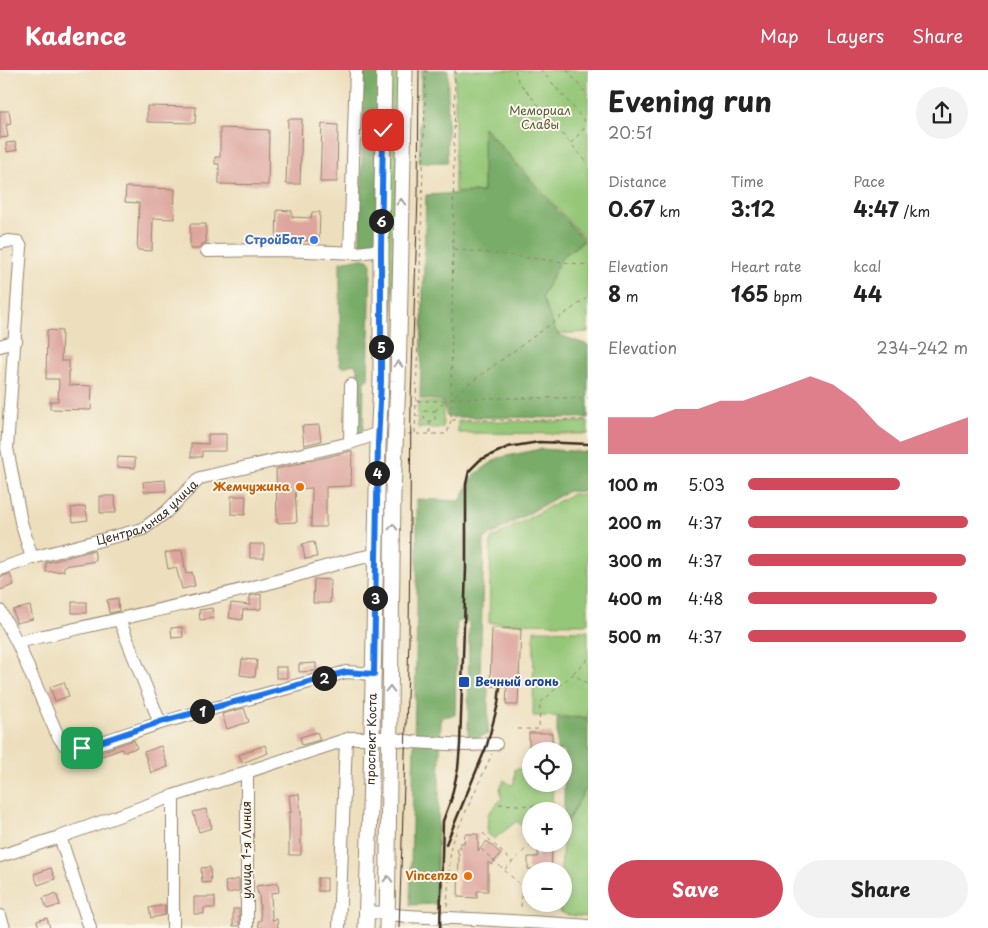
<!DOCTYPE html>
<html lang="en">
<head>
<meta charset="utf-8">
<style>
  body { margin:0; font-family:"Playpen Sans",sans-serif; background:#f2f2f2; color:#222; height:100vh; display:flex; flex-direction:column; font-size:19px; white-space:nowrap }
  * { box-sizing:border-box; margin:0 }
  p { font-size:16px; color:#767676 }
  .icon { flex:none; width:28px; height:28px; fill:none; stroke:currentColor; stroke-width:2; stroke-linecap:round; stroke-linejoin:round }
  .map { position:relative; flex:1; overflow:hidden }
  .side { display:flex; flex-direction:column; background:#fff; width:400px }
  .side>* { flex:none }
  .controls { position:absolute; left:522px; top:672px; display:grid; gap:10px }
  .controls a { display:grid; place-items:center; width:50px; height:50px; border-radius:50%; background:#fff; box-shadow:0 2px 8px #0003; font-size:25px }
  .pin { position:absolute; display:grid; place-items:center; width:42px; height:42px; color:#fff; margin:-21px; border-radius:10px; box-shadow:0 2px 8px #0006 }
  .km { position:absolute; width:25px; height:25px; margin:-12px; border-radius:50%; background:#222; color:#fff; font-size:14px; line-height:25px; text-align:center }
  .round { display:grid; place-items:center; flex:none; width:52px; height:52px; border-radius:26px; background:#f2f2f2 }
  .summary { display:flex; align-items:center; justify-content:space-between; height:85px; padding:0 20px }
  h1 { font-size:28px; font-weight:700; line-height:38px }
  .stats { display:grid; grid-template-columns:repeat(3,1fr); gap:8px; height:85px; padding:5px 20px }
  .stats div { display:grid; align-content:center }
  .stats b { font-size:21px; font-weight:700 }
  .stats small { font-size:14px; font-weight:400 }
  .stats p { font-size:14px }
  .chart { height:140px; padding:10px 20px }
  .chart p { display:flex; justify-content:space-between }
  .chart svg { width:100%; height:90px; margin-top:5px; fill:#d1495b; opacity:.7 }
  .primary-button { display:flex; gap:10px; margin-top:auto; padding:10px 20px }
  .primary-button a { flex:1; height:58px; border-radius:30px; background:#d1495b; color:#fff; font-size:20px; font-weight:700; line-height:58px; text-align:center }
  .primary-button a+a { background:#f2f2f2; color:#222 }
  ul { padding:0 20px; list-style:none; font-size:16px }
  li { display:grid; grid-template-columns:80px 60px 1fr; align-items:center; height:38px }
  li i { height:12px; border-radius:6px; background:#d1495b }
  header { display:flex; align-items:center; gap:30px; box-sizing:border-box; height:70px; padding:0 25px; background:#d1495b; color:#fff }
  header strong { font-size:24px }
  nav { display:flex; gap:28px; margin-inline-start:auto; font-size:18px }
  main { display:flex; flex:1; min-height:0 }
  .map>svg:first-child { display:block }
  .green { fill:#95c778; stroke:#68784b }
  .forest { fill:#78ac68; stroke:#5a6b43 }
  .building { fill:#dda59d }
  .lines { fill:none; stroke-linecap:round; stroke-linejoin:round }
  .minor-casing { stroke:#94846e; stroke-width:14 }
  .major-casing { stroke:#94846e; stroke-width:17 }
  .path { stroke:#94846e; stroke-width:1; stroke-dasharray:4 4; stroke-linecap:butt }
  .minor { stroke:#fff; stroke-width:12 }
  .major { stroke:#fff; stroke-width:15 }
  .tram { stroke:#3b2a1e; stroke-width:1 }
  .rail { stroke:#3b2a1e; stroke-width:2.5 }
  .oneway { stroke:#a79f9a }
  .route-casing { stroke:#fff; stroke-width:10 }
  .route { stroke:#1a73e8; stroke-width:6 }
  .shop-dot { fill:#3f7fe0; stroke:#fbf7ec; stroke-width:2 }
  .food-dot { fill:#e8710a; stroke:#fbf7ec; stroke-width:2 }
  .transit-dot { fill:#1a4fb4; stroke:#fbf7ec; stroke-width:2 }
  .labels { text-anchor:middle; stroke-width:4; stroke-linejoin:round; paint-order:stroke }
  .park-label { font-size:12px; fill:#565939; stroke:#fbf7ec }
  .shop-label { font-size:12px; font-weight:bold; fill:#366cbe; stroke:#fbf7ec; text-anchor:end }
  .food-label { font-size:12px; font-weight:bold; fill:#c56008; stroke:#fbf7ec; text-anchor:end }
  .street-label { font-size:12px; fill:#3b2a1e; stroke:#fbf7ec }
  .transit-label { font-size:12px; font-weight:bold; fill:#164399; stroke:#fbf7ec; text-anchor:start }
</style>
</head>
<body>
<header>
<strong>Kadence</strong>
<nav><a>Map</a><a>Layers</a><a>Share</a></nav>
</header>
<main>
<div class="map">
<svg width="588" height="858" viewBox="0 0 588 858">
  <rect width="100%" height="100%" fill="#fbf7ec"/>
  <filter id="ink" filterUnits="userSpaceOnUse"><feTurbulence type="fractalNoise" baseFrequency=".02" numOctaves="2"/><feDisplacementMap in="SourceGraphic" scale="10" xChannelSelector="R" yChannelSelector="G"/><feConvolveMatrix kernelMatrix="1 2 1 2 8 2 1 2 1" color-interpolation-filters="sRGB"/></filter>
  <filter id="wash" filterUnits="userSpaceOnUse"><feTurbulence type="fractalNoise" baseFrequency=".0096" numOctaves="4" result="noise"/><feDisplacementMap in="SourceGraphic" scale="20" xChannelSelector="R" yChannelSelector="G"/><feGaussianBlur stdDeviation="1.12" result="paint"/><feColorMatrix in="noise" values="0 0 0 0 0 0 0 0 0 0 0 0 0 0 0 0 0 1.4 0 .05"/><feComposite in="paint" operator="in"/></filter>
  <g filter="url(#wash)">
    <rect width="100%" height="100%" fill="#eddfbd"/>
    <g class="green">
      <path d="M391,0H401L390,304L386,303Z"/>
      <path d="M455,0H588V262L557,264L542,227L562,187L586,170L484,57L483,122H455Z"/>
      <path d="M418,332L443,333V358H418Z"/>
      <path d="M458,351L588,352V364L458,363Z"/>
      <path d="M572,424L588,425V554L489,553L491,469Z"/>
      <path d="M534,560L588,561V647L533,646Z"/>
      <path d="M515,699H531V714H553L552,738L555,741H531V766L517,751L494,769L487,763L488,744L502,728L500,718L504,710L511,715L514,714Z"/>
      <path d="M588,715V847L567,845L559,841V834H564V801H561L564,757Z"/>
    </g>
    <g class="forest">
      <path d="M364,0H380L377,174L362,179L360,174Z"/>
      <path d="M421,0H448L447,92L419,93Z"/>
      <path d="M483,57L584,170L562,187L542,227L557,264L588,275V348L447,347L443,331L420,329L426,125L483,122Z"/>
      <path d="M356,189H369L371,194L368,309L364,311L363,365L357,367L358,299L354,294L342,297L340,295V192Z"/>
      <path d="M540,379L588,382V422L568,421L484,469L480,605L488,619V664L468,670L469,552L457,551L455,645L441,647L436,834L410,835L417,547V429L460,431L474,405L498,388Z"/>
      <path d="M557,648H588V715L564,757V681H557Z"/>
    </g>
    <g id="blocks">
      <g class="building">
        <path d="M147,36L196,37L195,53L147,52Z"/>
        <path d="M0,41H9L11,54L6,55L8,67L0,68Z"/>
        <path d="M288,49H302L300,114H286Z"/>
        <path d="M322,54L338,55L337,112H320Z"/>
        <path d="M220,58L269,60L268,115L219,114V94H215V87H220Z"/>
        <path d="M15,72L17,80L7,82L6,73Z"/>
        <path d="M126,117L175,119L174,149L153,148L152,181L137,180L139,133L125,132Z"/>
        <path d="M277,140L292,141V147L311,148L312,142H320L319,171L276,169Z"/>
        <path d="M190,154H206V173L202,174L199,179H190Z"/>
        <path d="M47,260L62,261L61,291H69V315L92,316L91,340L50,339V331H58L59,309H46Z"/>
        <path d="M319,355L321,371L304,375L302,356Z"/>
        <path d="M208,364H226V381H202V387H191V373L208,374Z"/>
        <path d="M352,381L351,416L326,417V457H311L312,418L295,419L297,452L277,453L276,399Z"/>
        <path d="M118,387L135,388V398L117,397Z"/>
        <path d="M165,410L166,421L144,422L143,412Z"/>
        <path d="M100,426H115L116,443H100Z"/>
        <path d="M231,426H246L245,445L231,444Z"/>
        <path d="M85,436L88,450L73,452L71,438Z"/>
        <path d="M314,472L317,487L305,489L302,474Z"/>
        <rect x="250" y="474" width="14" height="14"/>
        <path d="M94,480L96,491L64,496V501L46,502V493Z"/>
        <path d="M182,480L186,504L192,502L195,516L182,519L176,497L168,499L165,483Z"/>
        <path d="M10,504L14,515L0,520V507Z"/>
        <path d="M314,509L331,510L330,533H313Z"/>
        <path d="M261,524V539L243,540L242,550L229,548L231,533L250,535V526Z"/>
        <path d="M118,528L119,541L109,543L107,530Z"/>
        <rect x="72" y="532" width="14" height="11"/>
        <path d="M30,536L33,549L16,553L13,540Z"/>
        <path d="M212,538L214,548L200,550L199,540Z"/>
        <path d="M182,557L183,567L172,568L171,558Z"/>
        <path d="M492,558L521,559L518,635H506L507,617L490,616Z"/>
        <path d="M242,589L257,590L255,607L240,605Z"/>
        <path d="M316,593V601L299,602V594Z"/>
        <rect x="276" y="597" width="11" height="11"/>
        <path d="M64,612L69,626L55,631L50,617Z"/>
        <path d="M244,638L249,652L227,659L222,644Z"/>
        <path d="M317,662L320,670L302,675L300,667Z"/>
        <rect x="529" y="663" width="23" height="18"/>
        <path d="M134,670L137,678L123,682L122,679L102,686L100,682Z"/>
        <path d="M265,675L268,683L242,693L239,685Z"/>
        <path d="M161,676L168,697L151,703L144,682Z"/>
        <path d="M299,724L301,744V785H289V742L291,743L289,725Z"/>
        <path d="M206,739L212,758L199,762L193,742Z"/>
        <path d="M465,764H478V781L487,771L501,784L491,795L488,792V821H477V828L458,827L459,786L457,778H460V773H464Z"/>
        <path d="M538,780H552L551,801L528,799V787H538Z"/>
        <path d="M210,797L211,812L202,813L201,798Z"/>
        <path d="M51,798L55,809L38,815L34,804Z"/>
        <rect x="318" y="808" width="9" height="13"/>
        <path d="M239,809V821L227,823L225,812Z"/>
        <path d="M278,813L279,822L271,823L272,850L277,849L278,858H259L258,851L261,850L259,824H258L256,816Z"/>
        <path d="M56,823L60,835L47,839L43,828Z"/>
        <path d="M194,827H215V838H204V844H194Z"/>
        <path d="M165,835V845L151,848L149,838Z"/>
        <rect x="233" y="839" width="6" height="17"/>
        <path d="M47,848L50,858H39L37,851Z"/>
      </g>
    </g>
  </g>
  <g filter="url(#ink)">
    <use href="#blocks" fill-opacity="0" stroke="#94846e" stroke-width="1"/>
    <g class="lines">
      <defs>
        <g id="minor">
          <path d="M0,173L8,171L18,172L21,177L7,378L21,452L32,488"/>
          <path d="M207,181L280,180L358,183L381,180"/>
          <path d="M350,182L356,0"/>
          <path d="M0,276L16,271"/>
          <path d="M350,373L351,315"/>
          <path id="s1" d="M0,499L32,488L143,459L166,442L200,408L350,373L379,363"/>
          <path d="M0,541L17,572L57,664C65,677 67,680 82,679L160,653L346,602L374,604"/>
          <path d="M119,549L160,653"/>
          <path d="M17,572C101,553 186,535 269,513C304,504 339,491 375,485"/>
          <path d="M247,702V858"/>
          <path d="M173,726V858"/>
          <path d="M60,767L90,858"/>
          <path d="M0,786L60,767L173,726L351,668H389L412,672L466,675L496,674"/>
          <path d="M367,842C381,842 394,845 408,846C468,849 528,851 588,856"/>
          <path d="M0,846L4,858"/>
          <path d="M339,858L346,670"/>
        </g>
        <g id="major">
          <path id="s2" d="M366,858L371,708L378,374L381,311V180L384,0"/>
          <path d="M387,858L393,422L398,311L405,0"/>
        </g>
      </defs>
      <use href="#minor" class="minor-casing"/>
      <use href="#major" class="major-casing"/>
      <g class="path">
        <path d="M455,0L451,328H588"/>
        <path d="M515,0L518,11L588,94"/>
        <path d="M541,0L588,55"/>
        <path d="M567,0L588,26"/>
        <path d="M571,73L587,55"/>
        <path d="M454,179L588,195"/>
        <path d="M417,331H450"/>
        <path d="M424,341H435V351H425Z"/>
        <path d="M435,341L445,331"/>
        <path d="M416,346H424"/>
        <path d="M452,350H588"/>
        <path d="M430,363V352"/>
        <path d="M408,364H415L426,0"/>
        <path d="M417,364H447L451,350V328L467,315L588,227"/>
        <path d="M573,603L588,589"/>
        <path d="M518,659H539L540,633L573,604L588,614"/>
        <path d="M499,734L538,736V741"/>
        <path d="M483,763L512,792"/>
        <path d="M481,779L522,816L521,839"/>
        <path d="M505,799L531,774"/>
        <path d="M447,836L451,774L492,684"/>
      </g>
      <use href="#minor" class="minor"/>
      <use href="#major" class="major"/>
      <path class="tram" d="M399,858L409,570L411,330L418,125L419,0"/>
      <g class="rail">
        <path d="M450,733L458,699L460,675L466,498V414L469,401L480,390L508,377L539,372L588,374"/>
        <path d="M446,774L487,675L498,634L500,617"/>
        <path d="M440,858L443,751L452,727"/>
      </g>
    </g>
    <defs><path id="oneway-chevron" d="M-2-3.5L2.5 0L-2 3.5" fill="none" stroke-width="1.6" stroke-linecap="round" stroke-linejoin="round" transform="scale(1.25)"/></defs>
    <g class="oneway">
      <use href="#oneway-chevron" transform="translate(401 132) rotate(-89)"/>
      <use href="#oneway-chevron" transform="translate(398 294) rotate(-89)"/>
      <use href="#oneway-chevron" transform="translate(393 457) rotate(-89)"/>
      <use href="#oneway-chevron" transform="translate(390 619) rotate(-89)"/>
      <use href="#oneway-chevron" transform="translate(388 809) rotate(-89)"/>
    </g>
  </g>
  <g class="lines" filter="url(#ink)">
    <defs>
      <path id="route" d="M82,678L160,652L346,602L374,604L378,374L381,311V180L383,60"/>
    </defs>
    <use href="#route" class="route-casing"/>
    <use href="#route" class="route"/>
  </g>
  <circle class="shop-dot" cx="314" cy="170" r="5"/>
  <g class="food-dot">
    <circle cx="300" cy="417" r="5"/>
    <circle cx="468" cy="806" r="5"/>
  </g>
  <rect class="transit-dot" x="458" y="606" width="12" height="12" rx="2.5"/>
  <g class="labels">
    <g class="park-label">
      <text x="540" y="45">Мемориал<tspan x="540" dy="14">Славы</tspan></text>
    </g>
    <g class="shop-label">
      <text x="304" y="174">СтройБат</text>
    </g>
    <g class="food-label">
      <text x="290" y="421">Жемчужина</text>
      <text x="458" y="810">Vincenzo</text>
    </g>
    <g class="street-label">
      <text dy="4" stroke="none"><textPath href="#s1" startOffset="160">Центральная улица</textPath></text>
      <text dy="4" stroke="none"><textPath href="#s2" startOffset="189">проспект Коста</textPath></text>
      <text transform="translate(247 780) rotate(-90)" y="4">улица 1-я Линия</text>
    </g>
    <g class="transit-label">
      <text x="475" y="616">Вечный огонь</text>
    </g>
  </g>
</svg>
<div class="controls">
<a><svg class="icon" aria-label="locate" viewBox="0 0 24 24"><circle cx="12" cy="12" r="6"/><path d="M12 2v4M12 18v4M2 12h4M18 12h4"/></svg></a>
<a>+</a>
<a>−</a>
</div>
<div class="pin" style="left:82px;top:678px;background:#1e9e55"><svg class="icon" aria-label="arrive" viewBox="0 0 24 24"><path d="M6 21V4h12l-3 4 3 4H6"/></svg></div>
<div class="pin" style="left:383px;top:60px;background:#d93025"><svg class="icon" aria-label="check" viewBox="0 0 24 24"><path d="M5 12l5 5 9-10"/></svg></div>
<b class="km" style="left:202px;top:641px">1</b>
<b class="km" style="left:324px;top:608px">2</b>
<b class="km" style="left:375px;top:528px">3</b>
<b class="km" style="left:377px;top:403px">4</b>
<b class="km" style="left:381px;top:277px">5</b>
<b class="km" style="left:381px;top:151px">6</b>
</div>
<section class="side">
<div class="summary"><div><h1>Evening run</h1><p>20:51</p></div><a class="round"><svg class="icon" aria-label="share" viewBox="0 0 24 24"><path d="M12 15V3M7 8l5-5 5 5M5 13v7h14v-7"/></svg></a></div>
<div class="stats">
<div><p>Distance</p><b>0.67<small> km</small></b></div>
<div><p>Time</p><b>3:12</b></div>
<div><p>Pace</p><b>4:47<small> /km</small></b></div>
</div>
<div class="stats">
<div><p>Elevation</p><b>8<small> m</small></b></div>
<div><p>Heart rate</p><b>165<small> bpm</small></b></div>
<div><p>kcal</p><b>44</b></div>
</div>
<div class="chart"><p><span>Elevation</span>234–242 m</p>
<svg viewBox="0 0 160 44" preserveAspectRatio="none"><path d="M0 44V26L10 26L20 26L30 22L40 22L50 18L60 18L70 14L80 10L90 6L100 10L110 18L120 30L130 38L140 34L150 30L160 26V44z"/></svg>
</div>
<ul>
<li><b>100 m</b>5:03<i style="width:69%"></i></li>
<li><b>200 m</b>4:37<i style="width:100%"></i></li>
<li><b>300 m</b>4:37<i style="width:99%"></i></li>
<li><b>400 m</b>4:48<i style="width:86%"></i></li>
<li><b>500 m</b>4:37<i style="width:99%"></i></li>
</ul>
<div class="primary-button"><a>Save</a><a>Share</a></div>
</section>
</main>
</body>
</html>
